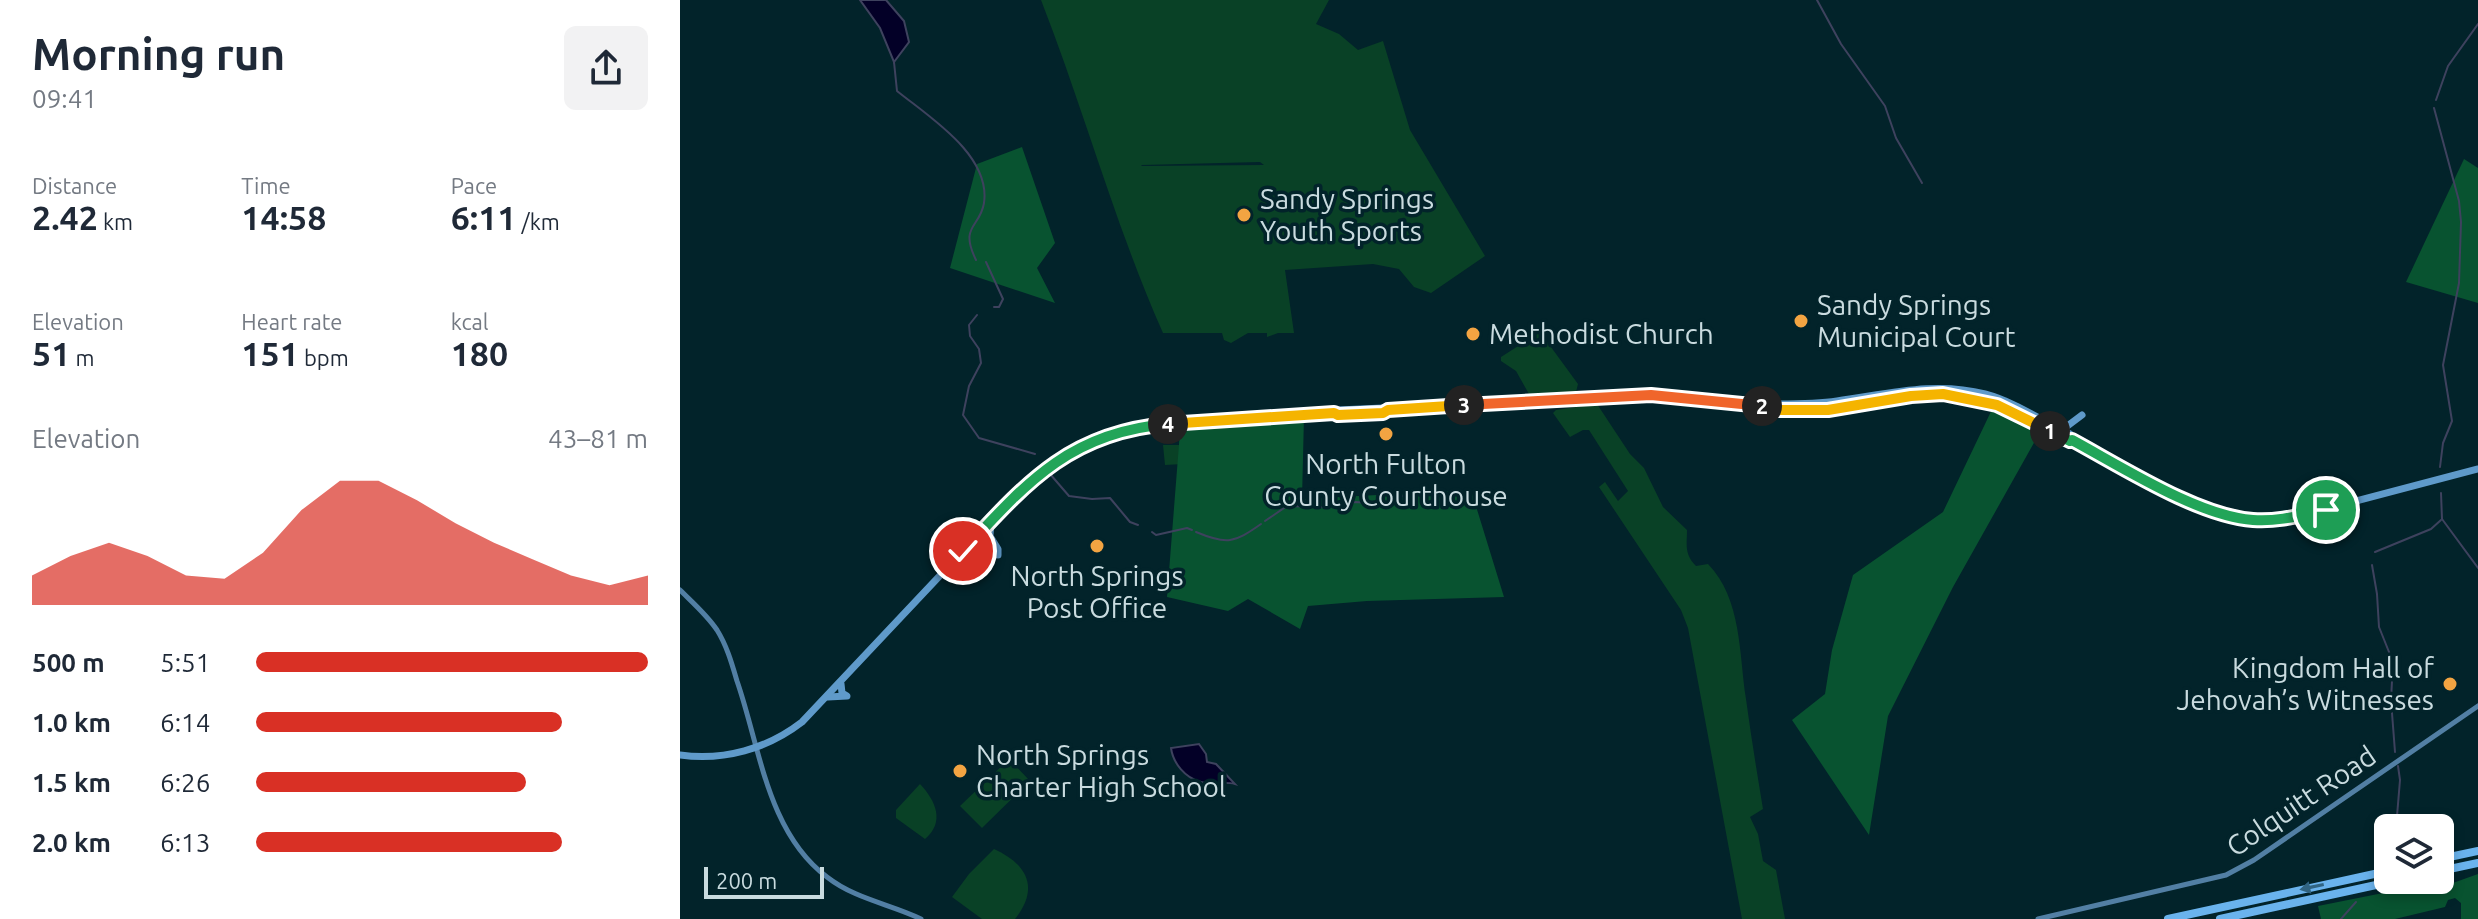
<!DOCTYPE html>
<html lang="en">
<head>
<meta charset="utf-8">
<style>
  body { margin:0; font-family:Ubuntu,sans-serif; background:#f2f2f3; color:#1f2937; height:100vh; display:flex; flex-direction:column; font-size:30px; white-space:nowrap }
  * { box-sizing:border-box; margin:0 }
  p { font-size:26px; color:#747a83 }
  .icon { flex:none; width:44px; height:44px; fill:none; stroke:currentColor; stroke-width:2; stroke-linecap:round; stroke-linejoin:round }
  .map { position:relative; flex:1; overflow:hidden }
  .side { display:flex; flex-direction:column; background:#fff; width:680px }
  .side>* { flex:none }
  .buttons { position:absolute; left:1694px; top:814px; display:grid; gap:16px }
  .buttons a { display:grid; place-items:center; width:80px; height:80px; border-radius:12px; background:#fff; box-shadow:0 4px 12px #0003; font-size:40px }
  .scale { position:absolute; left:24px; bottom:20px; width:120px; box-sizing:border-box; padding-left:8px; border:4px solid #c9dbdf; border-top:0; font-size:22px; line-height:28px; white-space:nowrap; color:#c9dbdf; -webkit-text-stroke:6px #02232a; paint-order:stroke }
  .pin { position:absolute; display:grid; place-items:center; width:68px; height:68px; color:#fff; margin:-34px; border:4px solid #fff; border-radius:50%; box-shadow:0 2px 8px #0007 }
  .km { position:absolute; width:40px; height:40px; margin:-20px; border-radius:50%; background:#222; color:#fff; font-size:22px; line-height:40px; text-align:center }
  .round { display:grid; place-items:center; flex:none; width:84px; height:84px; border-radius:12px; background:#f2f2f3 }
  .overview { display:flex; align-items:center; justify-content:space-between; height:136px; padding:0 32px }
  h1 { font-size:44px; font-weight:600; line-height:60px }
  .stats { display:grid; grid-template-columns:repeat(3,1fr); gap:12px; height:136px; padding:8px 32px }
  .stats div { display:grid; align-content:center }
  .stats b { font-size:34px; font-weight:600 }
  .stats small { font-size:22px; font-weight:400 }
  .stats p { font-size:22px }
  .chart { height:224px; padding:16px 32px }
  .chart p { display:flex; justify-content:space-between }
  .chart svg { width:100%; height:144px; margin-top:8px; fill:#d93025; opacity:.7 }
  ul { padding:0 32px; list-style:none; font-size:26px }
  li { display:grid; grid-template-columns:128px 96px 1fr; align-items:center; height:60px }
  li i { height:20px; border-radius:10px; background:#d93025 }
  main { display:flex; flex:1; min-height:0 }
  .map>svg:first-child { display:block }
  .green { fill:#094126; fill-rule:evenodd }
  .forest { fill:#085330 }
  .water { fill:#030027; stroke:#3e425e; stroke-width:2 }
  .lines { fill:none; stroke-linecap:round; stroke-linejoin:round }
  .stream { stroke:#3e425e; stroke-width:2 }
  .secondary { stroke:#527fa4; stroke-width:5 }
  .primary { stroke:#5f9aca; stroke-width:7 }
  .highway { stroke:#6ab3ed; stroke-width:8 }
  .oneway { fill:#316482 }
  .split-1-casing { stroke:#fff; stroke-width:16 }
  .split-2-casing { stroke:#fff; stroke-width:16 }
  .split-3-casing { stroke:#fff; stroke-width:16 }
  .split-4-casing { stroke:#fff; stroke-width:16 }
  .split-5-casing { stroke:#fff; stroke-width:16 }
  .split-1 { stroke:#22a559; stroke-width:10 }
  .split-2 { stroke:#f5b400; stroke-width:10 }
  .split-3 { stroke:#f0652b; stroke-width:10 }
  .split-4 { stroke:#f5b400; stroke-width:10 }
  .split-5 { stroke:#22a559; stroke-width:10 }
  .poi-dot { fill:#f3a442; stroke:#02232a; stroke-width:3 }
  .labels { text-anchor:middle; stroke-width:7; stroke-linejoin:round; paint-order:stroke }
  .poi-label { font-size:28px; fill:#c9dbdf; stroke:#02232a; text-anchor:start }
  .street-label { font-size:28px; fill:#c9dbdf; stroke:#02232a }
</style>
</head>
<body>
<main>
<section class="side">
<div class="overview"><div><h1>Morning run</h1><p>09:41</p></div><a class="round"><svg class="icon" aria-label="share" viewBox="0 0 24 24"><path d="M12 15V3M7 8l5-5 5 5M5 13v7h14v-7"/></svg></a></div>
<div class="stats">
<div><p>Distance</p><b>2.42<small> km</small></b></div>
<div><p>Time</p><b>14:58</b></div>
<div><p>Pace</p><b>6:11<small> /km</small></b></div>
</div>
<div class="stats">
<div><p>Elevation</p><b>51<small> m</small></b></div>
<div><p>Heart rate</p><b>151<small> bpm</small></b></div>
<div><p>kcal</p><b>180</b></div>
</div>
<div class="chart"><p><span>Elevation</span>43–81 m</p>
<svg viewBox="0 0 160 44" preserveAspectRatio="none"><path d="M0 44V35L10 29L20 25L30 29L40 35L50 36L60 28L70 15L80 6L90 6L100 12L110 19L120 25L130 30L140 35L150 38L160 35V44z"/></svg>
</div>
<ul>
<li><b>500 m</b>5:51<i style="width:100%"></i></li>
<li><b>1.0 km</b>6:14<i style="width:78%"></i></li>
<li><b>1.5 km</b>6:26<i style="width:69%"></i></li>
<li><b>2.0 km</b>6:13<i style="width:78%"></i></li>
</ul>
</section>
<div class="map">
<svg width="1798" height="919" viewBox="0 0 1798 919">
  <rect width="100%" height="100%" fill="#02232a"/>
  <g class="green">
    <path d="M361,0H649L636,24L659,34L678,50L703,41L730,130L805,256L751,293L734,287L719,269L693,264L605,270L614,333H598L587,337V333H568L551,343L544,340L542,333H483C435,225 404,110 361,0ZM580,162L584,165L461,166L462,165Z"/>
    <path d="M860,332L898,384L896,392L849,394L836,371L821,361V357Z"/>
    <path d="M917,404L950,454L964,468L983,507L1007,530C1007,545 1004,554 1016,566L1028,564C1062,599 1059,654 1066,699C1071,736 1077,773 1083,809L1070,817L1078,834L1083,861L1096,870L1105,919H1062L1008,628L1001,610L919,487L925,482L938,501L948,491L909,430H903L890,437L873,413L876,410Z"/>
    <path d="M483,445H502L503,464L485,465Z"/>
    <path d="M329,759L350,781L302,828L280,806Z"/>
    <path d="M240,784C256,801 265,822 245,839L216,818V810Z"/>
    <path d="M314,849C347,864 360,888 335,919H302L272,897L289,874Z"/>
  </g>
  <g class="forest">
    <path d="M342,147L375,243L357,268L375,303L270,268L297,164Z"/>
    <path d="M1784,159L1798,168V303L1726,282Z"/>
    <path d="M1316,401L1336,407L1364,425L1273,587L1208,716L1189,835L1112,720L1145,694L1152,650L1173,575L1263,512Z"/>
    <path d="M624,416L622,499L791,490L824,597L687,601L628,606L620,629L568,599L548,611L487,597L501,419H582Z"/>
    <path d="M1798,874V919H1781V903L1775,898L1768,900L1765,907L1715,919H1641L1638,906L1733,887L1770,884Z"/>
  </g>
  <g class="water">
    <path d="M180,0H206L224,21L229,42L214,62L200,28Z"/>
    <path d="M519,744L526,754L527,762L536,764L555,784C544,781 531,785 521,782C505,778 493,763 491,748Z"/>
  </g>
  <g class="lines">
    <g class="stream">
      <path d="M1137,0L1161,44L1205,106L1216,138L1242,183"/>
      <path d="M214,62L217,91C249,117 311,155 304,203C300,228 279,225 296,260"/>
      <path d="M1756,100L1768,66L1798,24"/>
      <path d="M1754,108L1779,201L1781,222L1779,283L1763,365L1772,421L1763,443L1760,467"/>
      <path d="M306,262L323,299L319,307H314"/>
      <path d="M297,315L289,325L290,336L299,349L301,363L289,386L283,415L299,438L355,454"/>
      <path d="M370,474L389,496L412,499L430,498L450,522L458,525"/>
      <path d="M1761,493L1762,519L1798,568"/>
      <path d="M692,503L701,504L728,494"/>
      <path d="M585,521L607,506L642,507L676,502L688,503"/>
      <path d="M472,532L476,535L507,528L512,530"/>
      <path d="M516,532C547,545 554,543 581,524"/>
      <path d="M1695,552L1751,529L1761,520"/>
      <path d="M1692,565L1697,594L1699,627L1713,662L1711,700L1715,752"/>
      <path d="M1716,828L1720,780L1718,766"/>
      <path d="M1661,919L1676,902"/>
    </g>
    <g class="secondary">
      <path d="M0,590C13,603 27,615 37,630C47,646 52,664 57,681C80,747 87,832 147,877C175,899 210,904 241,919"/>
      <path d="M1358,919L1546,875L1574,860L1798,706"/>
    </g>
    <g class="primary">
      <path d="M1093,407L1095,404C1116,404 1137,404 1157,401C1208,394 1255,381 1305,394C1335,402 1362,421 1390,434L1392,440"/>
      <path d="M654,413L658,410L703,408L714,410L971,395L1087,406L1096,410H1140L1242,395L1270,394L1317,405L1390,441L1392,440L1521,507L1569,520L1619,516L1798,469"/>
      <path d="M1382,430L1402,415"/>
      <path d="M311,521L310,536L318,549V555"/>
      <path d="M278,558L300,544L312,546"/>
      <path d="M148,697L167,696L162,693L161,684"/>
      <path d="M0,755C44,761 87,749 122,722L350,480L396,449L428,435L474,425L654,413L658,415L703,413L708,410"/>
    </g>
    <g class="highway">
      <path d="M1760,859L1798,851"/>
      <path d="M1760,871L1798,863"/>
      <path d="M1488,919L1708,871"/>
      <path d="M1540,919L1719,880"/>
    </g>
  </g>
  <defs><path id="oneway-solid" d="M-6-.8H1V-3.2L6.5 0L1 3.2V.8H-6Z" transform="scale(2)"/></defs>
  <use class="oneway" href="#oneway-solid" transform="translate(1632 887) rotate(168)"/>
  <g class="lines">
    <defs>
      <path id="split-1" d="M1370,431L1390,441L1392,440C1442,467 1518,516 1573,520C1598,522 1622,515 1646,510"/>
      <path id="split-2" d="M1082,406L1093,407L1096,410H1148L1231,396L1263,394L1317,405L1370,431"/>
      <path id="split-3" d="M784,405L971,395L1082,406"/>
      <path id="split-4" d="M488,424L654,413L658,415L703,413L708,410L784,405"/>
      <path id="split-5" d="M283,551C346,483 390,432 488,424"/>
    </defs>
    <use href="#split-1" class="split-1-casing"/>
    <use href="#split-2" class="split-2-casing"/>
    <use href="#split-3" class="split-3-casing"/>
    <use href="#split-4" class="split-4-casing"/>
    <use href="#split-5" class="split-5-casing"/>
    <use href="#split-1" class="split-1"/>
    <use href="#split-2" class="split-2"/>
    <use href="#split-3" class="split-3"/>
    <use href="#split-4" class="split-4"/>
    <use href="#split-5" class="split-5"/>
  </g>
  <g class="poi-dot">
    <circle cx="564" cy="215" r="8"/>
    <circle cx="1121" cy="321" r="8"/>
    <circle cx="793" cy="334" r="8"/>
    <circle cx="706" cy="434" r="8"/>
    <circle cx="417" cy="546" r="8"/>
    <circle cx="1770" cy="684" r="8"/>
    <circle cx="280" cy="771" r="8"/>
  </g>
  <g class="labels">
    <g class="poi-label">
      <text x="580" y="209">Sandy Springs<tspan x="580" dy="32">Youth Sports</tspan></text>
      <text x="1137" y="315">Sandy Springs<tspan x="1137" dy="32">Municipal Court</tspan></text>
      <text x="809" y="344">Methodist Church</text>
      <text x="706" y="474" text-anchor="middle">North Fulton<tspan x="706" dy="32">County Courthouse</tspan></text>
      <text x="417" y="586" text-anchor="middle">North Springs<tspan x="417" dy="32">Post Office</tspan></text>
      <text x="1754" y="678" text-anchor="end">Kingdom Hall of<tspan x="1754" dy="32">Jehovah’s Witnesses</tspan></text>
      <text x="296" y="765">North Springs<tspan x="296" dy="32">Charter High School</tspan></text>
    </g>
    <g class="street-label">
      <text transform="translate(1621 801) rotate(-34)" y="10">Colquitt Road</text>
    </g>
  </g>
</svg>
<div class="buttons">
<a><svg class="icon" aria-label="layers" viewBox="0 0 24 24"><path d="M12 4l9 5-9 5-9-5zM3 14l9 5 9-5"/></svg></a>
</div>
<div class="scale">200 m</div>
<div class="pin" style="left:1646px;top:510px;background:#1e9e55"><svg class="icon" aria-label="arrive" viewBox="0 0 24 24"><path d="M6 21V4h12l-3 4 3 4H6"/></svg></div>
<div class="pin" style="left:283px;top:551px;background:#d93025"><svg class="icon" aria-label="check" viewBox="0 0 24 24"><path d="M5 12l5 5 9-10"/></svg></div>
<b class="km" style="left:1370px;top:431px">1</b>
<b class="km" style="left:1082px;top:406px">2</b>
<b class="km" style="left:784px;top:405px">3</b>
<b class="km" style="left:488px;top:424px">4</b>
</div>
</main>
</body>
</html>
